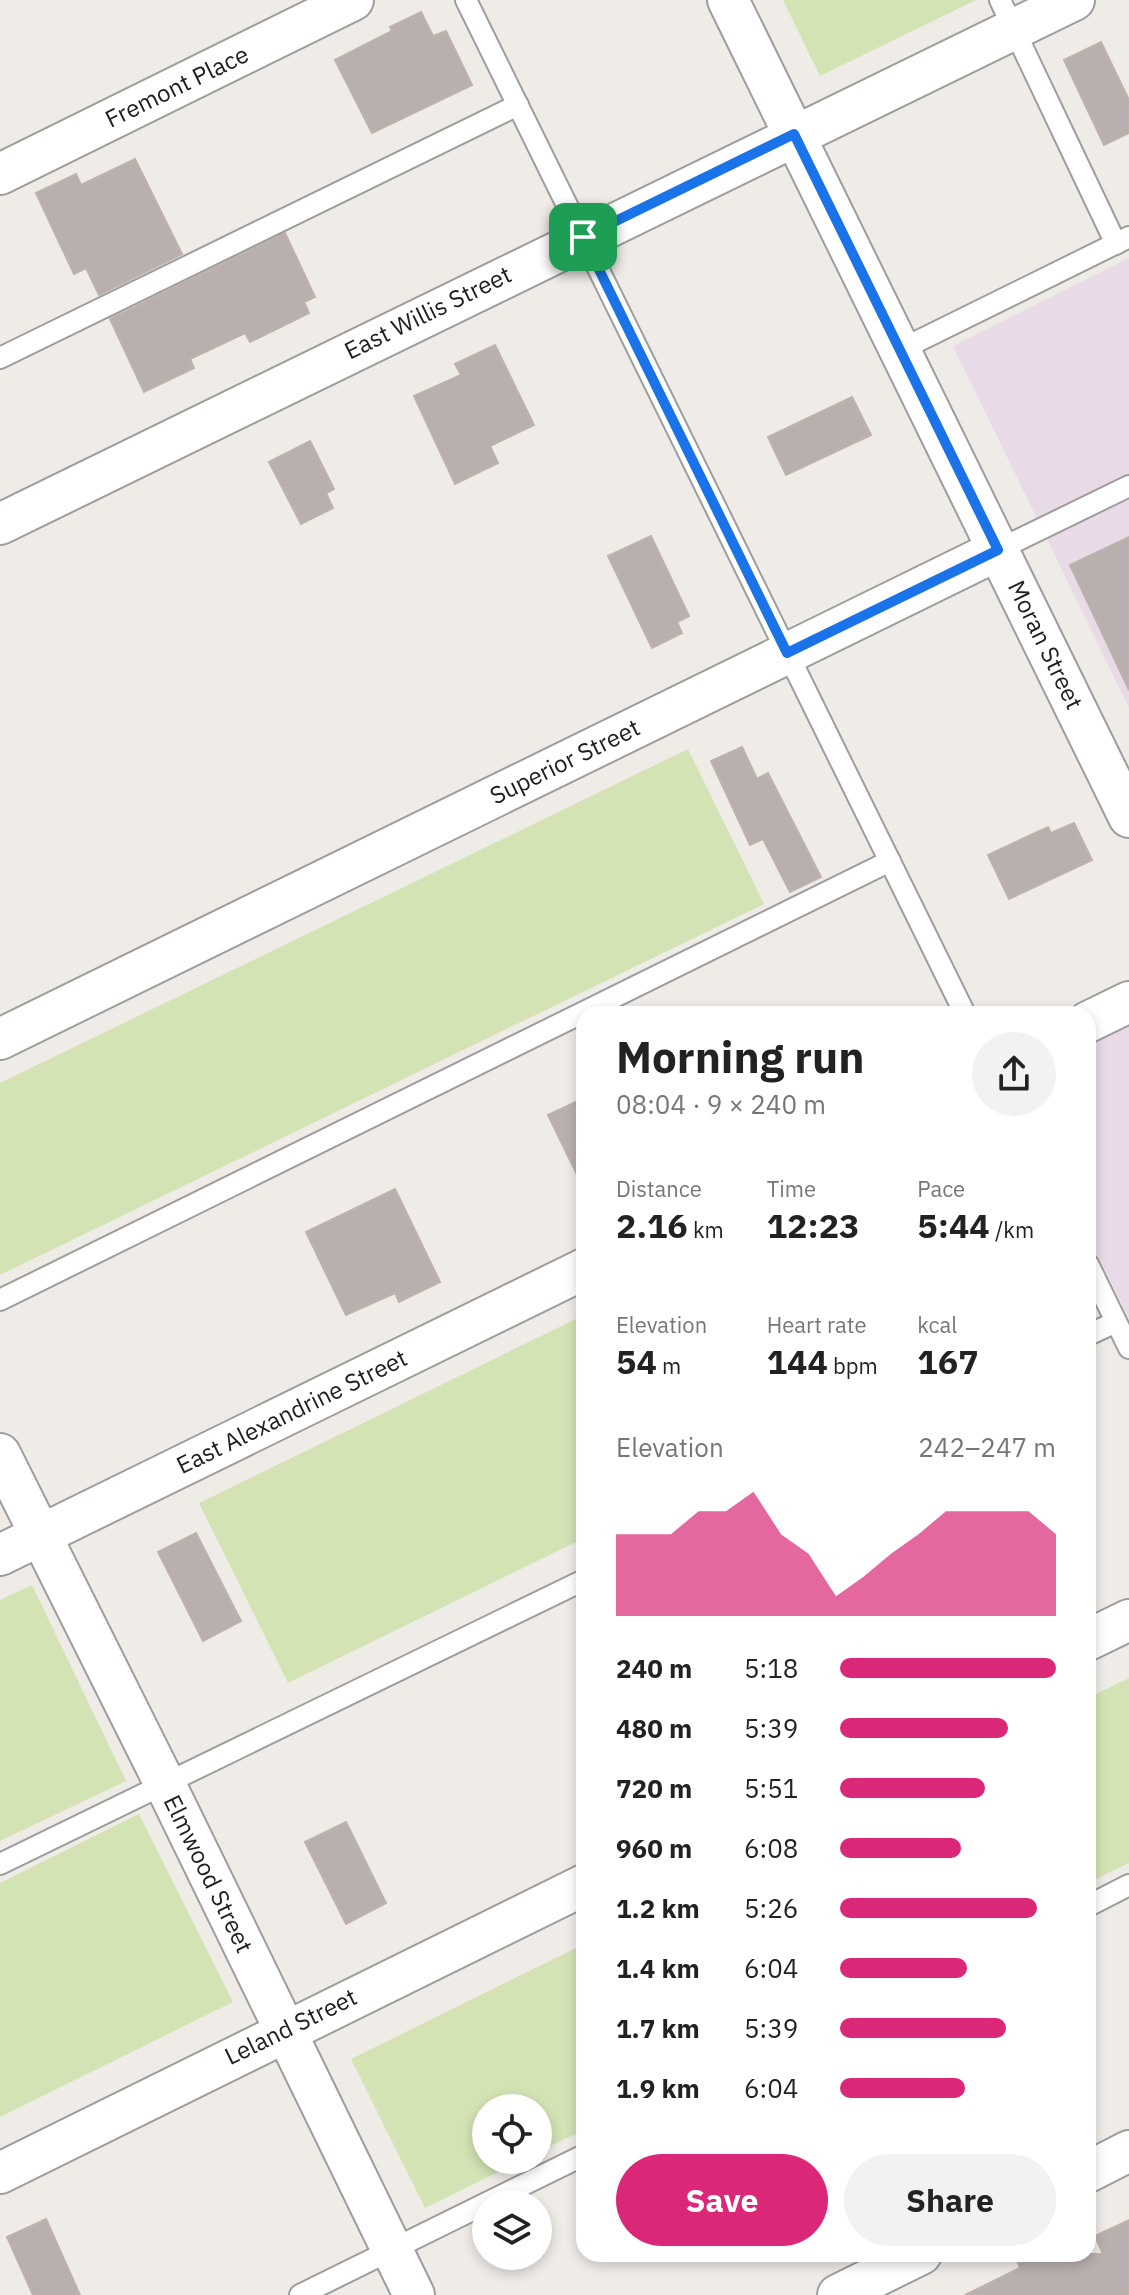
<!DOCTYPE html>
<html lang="en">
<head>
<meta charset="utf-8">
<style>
  body { margin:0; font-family:"IBM Plex Sans",sans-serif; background:#f2f2f2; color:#222; height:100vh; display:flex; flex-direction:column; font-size:30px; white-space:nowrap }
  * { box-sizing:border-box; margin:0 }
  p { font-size:26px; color:#767676 }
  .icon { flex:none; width:44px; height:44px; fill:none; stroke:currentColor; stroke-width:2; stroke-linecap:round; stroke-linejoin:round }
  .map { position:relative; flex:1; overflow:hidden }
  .details { position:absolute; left:576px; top:1006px; width:520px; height:1256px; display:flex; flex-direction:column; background:#fff; border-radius:24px; box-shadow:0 4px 12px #0003 }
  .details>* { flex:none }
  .buttons { position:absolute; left:472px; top:2094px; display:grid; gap:16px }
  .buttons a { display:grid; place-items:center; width:80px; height:80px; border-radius:50%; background:#fff; box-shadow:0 4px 12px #0003; font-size:40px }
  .pin { position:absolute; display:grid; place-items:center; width:68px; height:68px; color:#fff; margin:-34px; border-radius:16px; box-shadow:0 4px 12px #0006 }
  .round { display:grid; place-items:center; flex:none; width:84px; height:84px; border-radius:42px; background:#f2f2f2 }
  .headline { display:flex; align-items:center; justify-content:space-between; height:136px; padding:0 40px }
  h1 { font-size:44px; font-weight:700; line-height:60px }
  .metrics { display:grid; grid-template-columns:repeat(3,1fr); gap:12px; height:136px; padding:8px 40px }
  .metrics div { display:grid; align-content:center }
  .metrics b { font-size:34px; font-weight:700 }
  .metrics small { font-size:22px; font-weight:400 }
  .metrics p { font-size:22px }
  .chart { height:224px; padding:16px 40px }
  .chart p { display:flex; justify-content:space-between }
  .chart svg { width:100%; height:144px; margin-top:8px; fill:#db2777; opacity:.7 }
  .button { display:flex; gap:16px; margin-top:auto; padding:16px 40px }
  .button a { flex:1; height:92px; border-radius:48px; background:#db2777; color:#fff; font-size:32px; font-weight:700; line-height:92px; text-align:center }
  .button a+a { background:#f2f2f2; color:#222 }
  ul { padding:0 40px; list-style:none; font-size:26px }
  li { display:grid; grid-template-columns:128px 96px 1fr; align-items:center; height:60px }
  li i { height:20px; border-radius:10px; background:#db2777 }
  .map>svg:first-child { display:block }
  .industrial { fill:#e8dbe7 }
  .grass { fill:#d3e3b4 }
  .building { fill:#b8b0ae; stroke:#bfb1ac; stroke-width:2 }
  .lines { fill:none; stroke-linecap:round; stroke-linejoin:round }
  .service-casing { stroke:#9d9d9d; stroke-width:24 }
  .minor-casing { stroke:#9d9d9d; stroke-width:44 }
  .service { stroke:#fff; stroke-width:20 }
  .minor { stroke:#fff; stroke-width:40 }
  .route-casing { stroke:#fff; stroke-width:16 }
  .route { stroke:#1a73e8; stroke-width:10 }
  .labels { text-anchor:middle; stroke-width:8; stroke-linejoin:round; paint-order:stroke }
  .street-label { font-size:24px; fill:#202020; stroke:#fff }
</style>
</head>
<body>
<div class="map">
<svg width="1129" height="2295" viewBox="0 0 1129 2295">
  <rect width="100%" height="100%" fill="#efece8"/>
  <g class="industrial">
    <path d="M1129,258V708L953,346Z"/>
    <path d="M1129,1015V1319L1088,1235V1035Z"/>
  </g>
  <g class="grass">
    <path d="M783,0H976L820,76Z"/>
    <path d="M688,749L764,904L0,1275V1083Z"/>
    <path d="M584,1315V1538L288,1683L199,1503Z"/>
    <path d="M32,1585L126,1781L0,1841V1600Z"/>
    <path d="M1129,1678V1863L1088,1883V1698Z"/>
    <path d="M139,1814L233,2002L0,2117V1883Z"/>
    <path d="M584,1944V2130L538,2152V2108H486V2160H523L425,2208L351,2059Z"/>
  </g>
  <g class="building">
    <path d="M421,12L433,36L446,31L472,85L372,133L335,60L392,31L390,27Z"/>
    <path d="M1101,42L1129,100V133L1104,145L1064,60Z"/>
    <path d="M135,159L182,254L99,295L86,268L74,274L36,193L76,174L81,185Z"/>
    <path d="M285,233L315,297L304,302L309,313L250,342L245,333L190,359L194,368L144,392L110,319Z"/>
    <path d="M495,345L534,425L490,446L498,463L455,484L414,396L461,375L455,364Z"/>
    <path d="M852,397L871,435L786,475L768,437Z"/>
    <path d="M310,441L334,489L326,493L333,508L301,524L269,462Z"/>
    <path d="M651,536L689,616L677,622L682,633L652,648L608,556Z"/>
    <path d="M1129,537V690L1070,565Z"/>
    <path d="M742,747L757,779L768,773L821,877L790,892L763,839L750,845L711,761Z"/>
    <path d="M1074,823L1092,860L1009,899L988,855L1048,827L1051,833Z"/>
    <path d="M584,1098V1189L548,1115Z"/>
    <path d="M395,1189L440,1282L399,1302L395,1293L346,1315L306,1232Z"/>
    <path d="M196,1533L241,1621L203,1641L158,1552Z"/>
    <path d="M346,1822L386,1903L346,1924L305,1842Z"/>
    <path d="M46,2219L80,2295H33L7,2237Z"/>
    <path d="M1129,2220V2295H965L1020,2268L1018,2263L1038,2254H1103L1095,2236Z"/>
  </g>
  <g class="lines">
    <defs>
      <g id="service">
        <path d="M466,0L965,1014"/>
        <path d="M1000,0L1116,244"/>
        <path d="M900,350L1129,237"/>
        <path d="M0,358L518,105"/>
        <path d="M998,550L1129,486"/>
        <path d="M1088,1264L1129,1348"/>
        <path d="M0,1300L890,861"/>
        <path d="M1088,1335L1116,1322"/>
        <path d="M0,1864L584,1580"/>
        <path d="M1088,1906L1129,1885"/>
        <path d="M300,2295L584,2155"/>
      </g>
      <g id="minor">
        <path d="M728,0L1129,817"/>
        <path d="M0,174L353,0"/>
        <path d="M0,524L1074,0"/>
        <path d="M1088,1022L1129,1002"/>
        <path d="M0,1039L998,550"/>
        <path d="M0,1454L165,1784L414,2295"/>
        <path d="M0,1555L584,1269"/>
        <path d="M1088,1640L1129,1620"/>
        <path d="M1088,2172L1129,2151"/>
        <path d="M0,2173L584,1885"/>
        <path d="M838,2295L921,2254"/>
      </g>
    </defs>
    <use href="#service" class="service-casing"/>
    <use href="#minor" class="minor-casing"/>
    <use href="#service" class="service"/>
    <use href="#minor" class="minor"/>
  </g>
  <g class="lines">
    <defs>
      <path id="route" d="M794,134L998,550L787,653L583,237Z"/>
    </defs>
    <use href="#route" class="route-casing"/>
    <use href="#route" class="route"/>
  </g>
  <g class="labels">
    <g class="street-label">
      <text transform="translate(177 87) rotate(-26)" y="8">Fremont Place</text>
      <text transform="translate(428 313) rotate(-26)" y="8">East Willis Street</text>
      <text transform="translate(1045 645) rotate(64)" y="8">Moran Street</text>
      <text transform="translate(565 762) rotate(-26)" y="8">Superior Street</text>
      <text transform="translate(292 1412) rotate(-26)" y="8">East Alexandrine Street</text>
      <text transform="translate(208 1874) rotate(64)" y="8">Elmwood Street</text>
      <text transform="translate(291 2027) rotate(-26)" y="8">Leland Street</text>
    </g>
  </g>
</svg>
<div class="buttons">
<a><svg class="icon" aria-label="locate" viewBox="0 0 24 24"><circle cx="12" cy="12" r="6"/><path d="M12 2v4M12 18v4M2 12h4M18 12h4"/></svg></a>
<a><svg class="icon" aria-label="layers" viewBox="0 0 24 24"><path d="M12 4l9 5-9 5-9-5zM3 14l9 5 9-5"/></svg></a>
</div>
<div class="pin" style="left:583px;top:237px;background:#1e9e55"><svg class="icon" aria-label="arrive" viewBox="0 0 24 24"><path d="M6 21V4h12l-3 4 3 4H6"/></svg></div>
<section class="details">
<div class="headline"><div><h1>Morning run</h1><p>08:04 · 9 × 240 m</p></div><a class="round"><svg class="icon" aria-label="share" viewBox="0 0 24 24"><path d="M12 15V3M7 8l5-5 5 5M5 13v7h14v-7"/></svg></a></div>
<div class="metrics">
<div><p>Distance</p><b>2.16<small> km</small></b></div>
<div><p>Time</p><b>12:23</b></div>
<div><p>Pace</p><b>5:44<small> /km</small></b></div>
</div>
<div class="metrics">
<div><p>Elevation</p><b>54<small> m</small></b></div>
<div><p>Heart rate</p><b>144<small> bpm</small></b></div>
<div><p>kcal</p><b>167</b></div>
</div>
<div class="chart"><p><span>Elevation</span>242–247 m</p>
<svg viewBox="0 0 160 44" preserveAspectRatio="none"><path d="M0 44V19L10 19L20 19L30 12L40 12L50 6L60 19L70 25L80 38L90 32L100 25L110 19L120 12L130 12L140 12L150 12L160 19V44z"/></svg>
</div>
<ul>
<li><b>240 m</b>5:18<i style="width:100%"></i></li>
<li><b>480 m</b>5:39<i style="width:78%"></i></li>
<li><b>720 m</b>5:51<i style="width:67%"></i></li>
<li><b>960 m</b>6:08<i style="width:56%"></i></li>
<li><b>1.2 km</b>5:26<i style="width:91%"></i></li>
<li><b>1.4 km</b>6:04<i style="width:59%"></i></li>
<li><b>1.7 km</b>5:39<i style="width:77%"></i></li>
<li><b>1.9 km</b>6:04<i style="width:58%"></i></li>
</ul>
<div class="button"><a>Save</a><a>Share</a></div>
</section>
</div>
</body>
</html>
